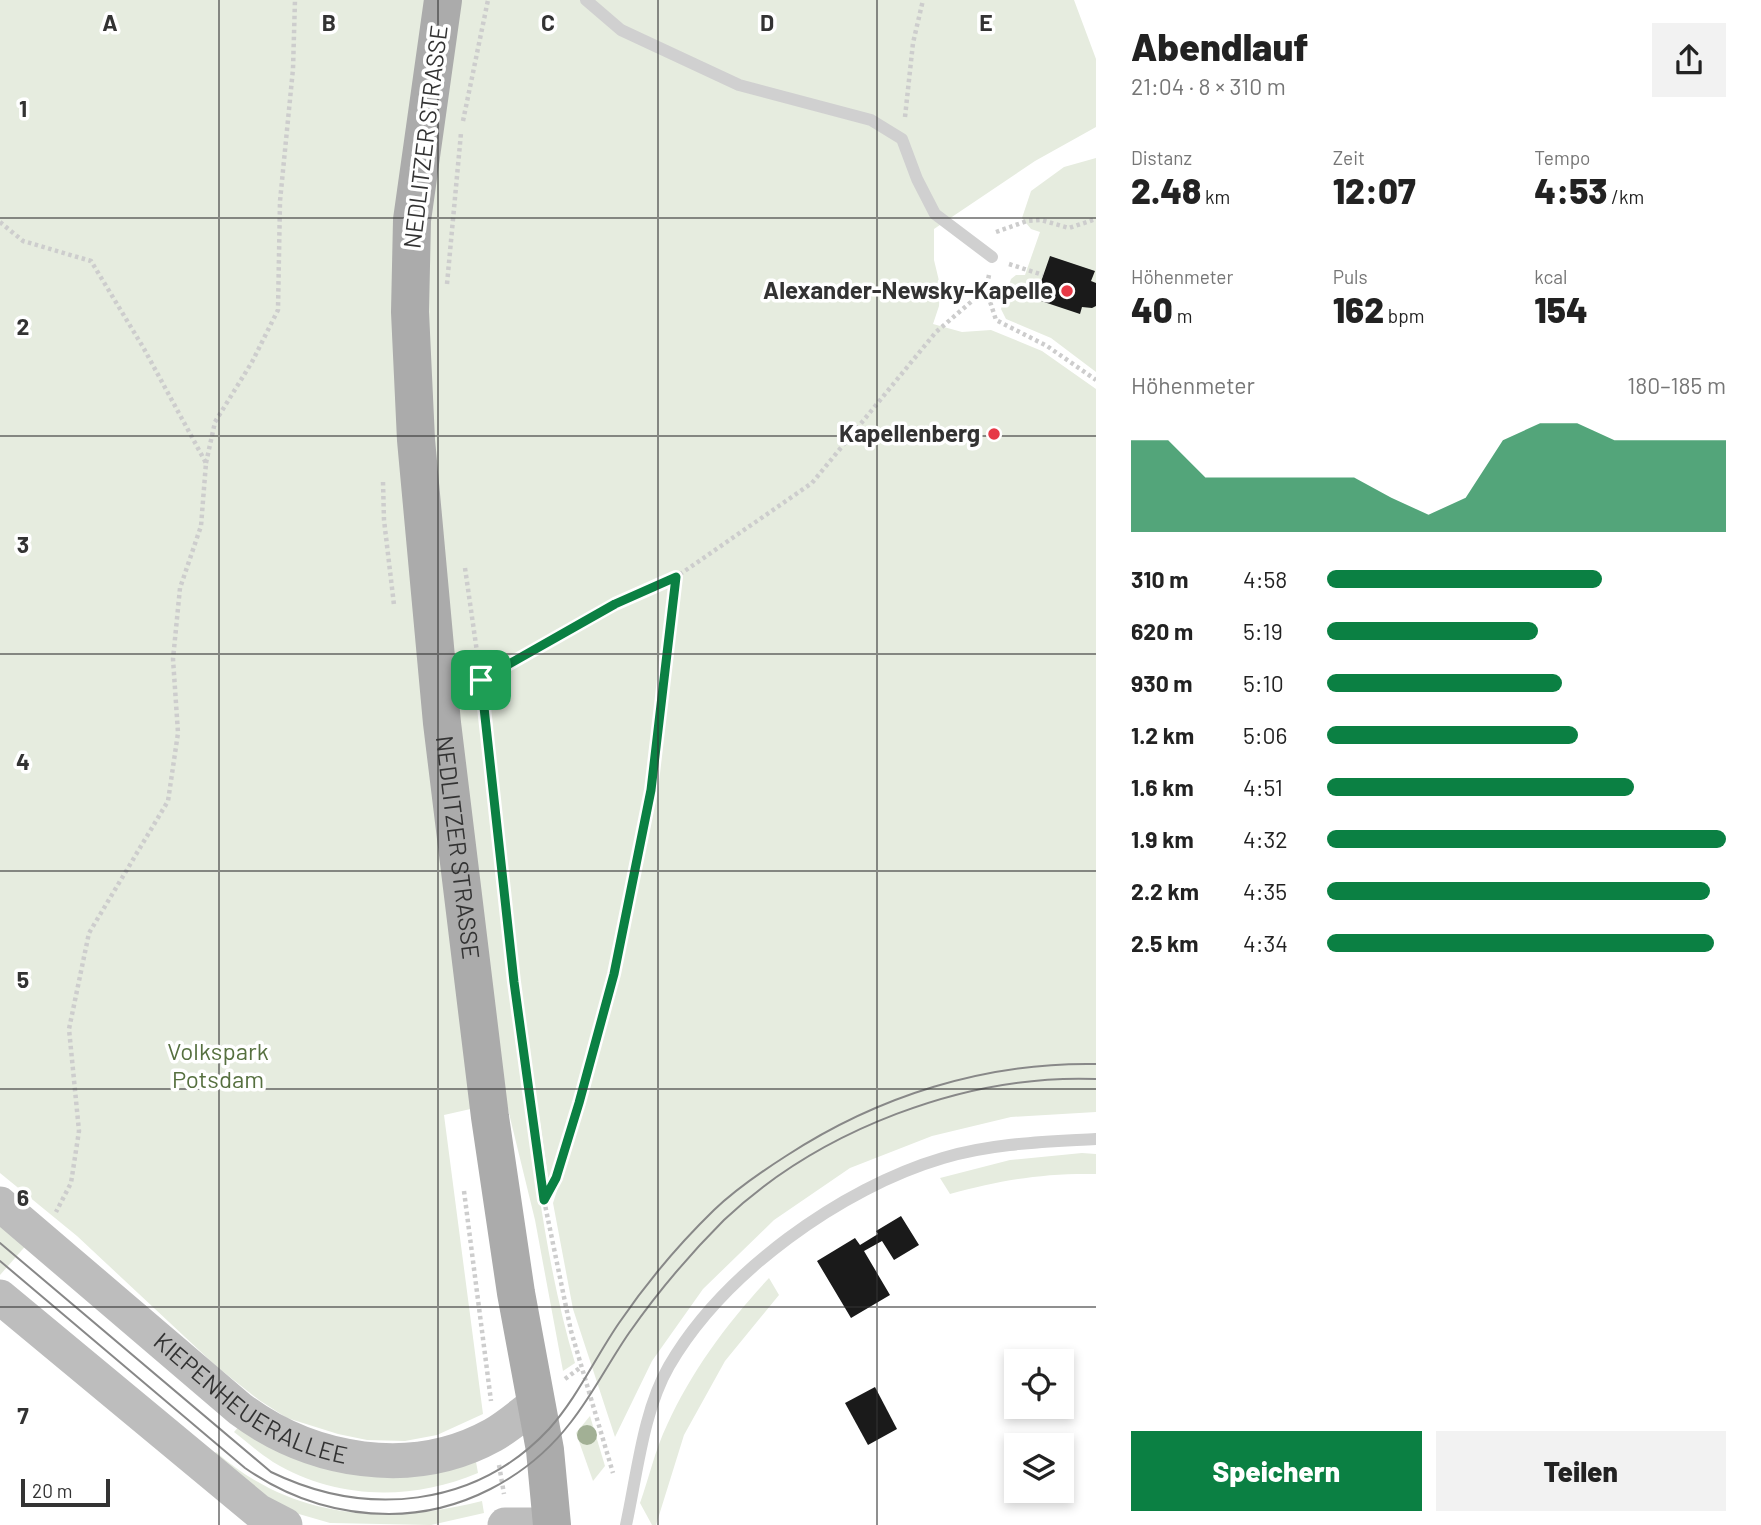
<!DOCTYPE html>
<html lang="de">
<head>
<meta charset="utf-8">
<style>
  body { margin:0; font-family:Barlow,sans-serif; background:#f2f2f2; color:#222; height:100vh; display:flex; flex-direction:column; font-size:26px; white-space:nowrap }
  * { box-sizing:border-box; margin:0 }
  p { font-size:23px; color:#767676 }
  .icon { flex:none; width:38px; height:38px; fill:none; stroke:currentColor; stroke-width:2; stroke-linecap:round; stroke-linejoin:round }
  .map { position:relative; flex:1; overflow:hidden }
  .side { display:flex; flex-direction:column; background:#fff; width:665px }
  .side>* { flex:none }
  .buttons { position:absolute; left:1004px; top:1349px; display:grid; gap:14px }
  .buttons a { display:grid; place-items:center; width:70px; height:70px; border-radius:0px; background:#fff; box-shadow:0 4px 10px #0003; font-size:35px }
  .scale { position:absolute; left:21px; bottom:18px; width:89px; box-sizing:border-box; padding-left:7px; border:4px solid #333; border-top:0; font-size:19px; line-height:24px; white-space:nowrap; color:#333; -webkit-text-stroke:5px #fff; paint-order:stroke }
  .pin { position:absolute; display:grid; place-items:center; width:60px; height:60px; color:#fff; margin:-30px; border-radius:14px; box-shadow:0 4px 10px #0006 }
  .round { display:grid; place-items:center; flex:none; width:74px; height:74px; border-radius:0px; background:#f2f2f2 }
  .overview { display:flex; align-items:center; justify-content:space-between; height:119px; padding:0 35px }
  h1 { font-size:38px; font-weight:800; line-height:52px }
  .figures { display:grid; grid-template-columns:repeat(3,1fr); gap:10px; height:119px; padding:7px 35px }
  .figures div { display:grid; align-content:center }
  .figures b { font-size:35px; font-weight:800 }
  .figures small { font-size:19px; font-weight:400 }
  .figures p { font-size:19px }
  .chart { height:196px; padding:14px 35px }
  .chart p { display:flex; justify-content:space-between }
  .chart svg { width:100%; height:126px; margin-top:7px; fill:#0b8043; opacity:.7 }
  .button { display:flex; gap:14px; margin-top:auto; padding:14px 35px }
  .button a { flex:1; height:80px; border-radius:0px; background:#0b8043; color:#fff; font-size:28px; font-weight:800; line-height:80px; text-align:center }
  .button a+a { background:#f2f2f2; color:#222 }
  ul { padding:0 35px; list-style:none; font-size:23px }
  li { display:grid; grid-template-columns:112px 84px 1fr; align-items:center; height:52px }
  li i { height:18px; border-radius:9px; background:#0b8043 }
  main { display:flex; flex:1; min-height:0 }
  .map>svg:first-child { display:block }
  .green { fill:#e6ecdf }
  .building { fill:#1a1a1a }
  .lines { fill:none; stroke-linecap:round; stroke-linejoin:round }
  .path { stroke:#cdcdcd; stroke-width:4.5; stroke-dasharray:3.5 3.5; stroke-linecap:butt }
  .lane { stroke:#d0d0d0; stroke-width:12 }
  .secondary { stroke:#bdbdbd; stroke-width:35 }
  .primary { stroke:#ababab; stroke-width:38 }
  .tram { stroke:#888; stroke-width:2 }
  .tree { fill:#a2b095 }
  .route-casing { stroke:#fff; stroke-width:14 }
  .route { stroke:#0b8043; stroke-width:9 }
  .grid { fill:none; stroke:#333; stroke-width:2; stroke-opacity:0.55 }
  .poi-dot { fill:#e63946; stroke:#fff; stroke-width:2.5 }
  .labels { text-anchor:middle; stroke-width:7; stroke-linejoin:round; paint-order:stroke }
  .street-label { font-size:24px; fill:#333; stroke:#fff }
  .poi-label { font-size:24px; font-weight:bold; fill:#333; stroke:#fff; text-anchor:end }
  .park-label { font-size:24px; fill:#56703f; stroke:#fff }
  .grid-label { font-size:23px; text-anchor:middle; font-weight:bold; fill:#333; stroke:#fff; stroke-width:7; stroke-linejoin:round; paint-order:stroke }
</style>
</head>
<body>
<main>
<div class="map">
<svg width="1096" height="1525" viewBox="0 0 1096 1525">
  <rect width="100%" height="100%" fill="#fff"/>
  <g class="green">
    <path d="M0,0H1074L1096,59V127L1035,161L934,229V260L940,285L939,306L933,324L962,332L991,330L1042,351L1096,389V1112L1011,1117L932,1136L850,1168L774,1220L703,1289L652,1361L615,1437L573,1309L553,1203L589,1091H580L549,1183L536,1095L525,1097C538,1186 549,1277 575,1363L563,1371L535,1220L506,1101L444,1115L483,1414L437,1435L405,1441L367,1440L338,1434L287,1418L259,1400L216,1366L77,1236L0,1173Z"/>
    <path d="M1096,158V372L1051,338L1006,319L1001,309L1011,279L1016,275H1025L1040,232L1031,229L1022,218L1031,191L1064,167Z"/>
    <path d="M1082,1153L1096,1154V1174C1042,1173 1002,1180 950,1194L940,1178L1010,1160Z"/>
    <path d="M0,1219L29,1242L0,1275Z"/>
    <path d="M769,1278L779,1295L725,1361L684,1435L656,1525H652L640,1503C649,1478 655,1450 667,1425C692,1370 728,1322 769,1278Z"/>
    <path d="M590,1416L605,1466L593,1481L576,1433Z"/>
    <path d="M243,1422L253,1431L475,1456L478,1473C411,1501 336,1500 273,1462C259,1453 247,1442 234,1432Z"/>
    <path d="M216,1452C293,1520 386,1525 482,1501L484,1513L431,1525L330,1523L292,1512L209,1460Z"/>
  </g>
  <g class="building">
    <path d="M1050,256L1095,271L1091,281L1096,283V306L1092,308L1082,307L1080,314L1035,299Z"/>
    <path d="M901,1216L919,1245L894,1260L882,1241L864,1251L890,1295L851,1318L817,1261L855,1238L860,1245L878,1234L876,1231Z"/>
    <path d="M875,1387L897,1429L868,1445L845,1403Z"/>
  </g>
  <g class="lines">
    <g class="path">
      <path d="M905,117L913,43L923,0"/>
      <path d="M463,121L488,0"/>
      <path d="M0,222L23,241L91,261L143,347L206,463L201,526L180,588L173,659L178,733L168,801L89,933L69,1029L79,1131L71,1183L56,1212"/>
      <path d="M996,232L1027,221L1041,220L1069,228L1096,219"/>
      <path d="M1009,264L1043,275"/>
      <path d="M989,275L986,289L996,320L1047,346L1096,380"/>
      <path d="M447,284L461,133"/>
      <path d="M206,463L215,422L252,362L278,310L280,201L293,69L295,0"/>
      <path d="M383,482L384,520L394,605"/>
      <path d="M465,568L481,680L515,982L544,1200L571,1331L613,1473"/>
      <path d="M473,690L481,680L615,604L676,577L812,483L936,332L986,289"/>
      <path d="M464,1191L491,1401"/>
      <path d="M545,1199L556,1178L579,1103L614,973L651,790L676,577"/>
      <path d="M565,1379L581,1367"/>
      <path d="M499,1465L504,1494"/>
    </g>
    <g class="lane">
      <path d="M586,0L621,30L739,85L871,120L902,139L917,179L935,214L992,257"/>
      <path d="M626,1525C637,1475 643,1411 669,1366C723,1273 841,1188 943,1158C993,1143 1045,1142 1096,1139"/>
    </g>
    <g class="secondary">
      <path id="s1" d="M0,1204L240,1409C311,1462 412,1480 493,1435C509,1426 523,1413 537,1403"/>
      <path d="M0,1297L258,1511L285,1525"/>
      <path d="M505,1525H534"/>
    </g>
    <path class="primary" id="s2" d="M443,0L412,220L410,312L416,440L442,723L490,1117L516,1293L545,1450L552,1525"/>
    <g class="tram">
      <path d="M0,1243L271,1472C366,1518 475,1508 549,1429C577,1398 595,1358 619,1323C647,1282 678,1245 714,1210C736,1189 761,1172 786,1156C878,1096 985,1062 1096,1064"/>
      <path d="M0,1261L245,1468C288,1498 336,1514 389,1514C460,1514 528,1478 571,1422C593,1394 609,1362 629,1333C657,1293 689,1255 724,1220C819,1130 965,1074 1096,1079"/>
    </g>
  </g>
  <circle class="tree" cx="587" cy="1435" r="10"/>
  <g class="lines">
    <defs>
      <path id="route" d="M676,577L651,790L614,974L579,1103L556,1178L544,1200L514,982L481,680L615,604Z"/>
    </defs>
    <use href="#route" class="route-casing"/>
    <use href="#route" class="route"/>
  </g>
  <path class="grid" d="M219,0V1525M438,0V1525M658,0V1525M877,0V1525M0,218H1096M0,436H1096M0,654H1096M0,871H1096M0,1089H1096M0,1307H1096"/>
  <g class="poi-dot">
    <circle cx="1067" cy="291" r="7"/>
    <circle cx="994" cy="434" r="7"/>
  </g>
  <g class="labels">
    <g class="street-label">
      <text transform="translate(426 137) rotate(-83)" y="8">NEDLITZER STRASSE</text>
      <text dy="8" stroke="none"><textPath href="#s2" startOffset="852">NEDLITZER STRASSE</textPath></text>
      <text dy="8" stroke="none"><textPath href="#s1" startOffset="320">KIEPENHEUERALLEE</textPath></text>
    </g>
    <g class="poi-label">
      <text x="1053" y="299">Alexander-Newsky-Kapelle</text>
      <text x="980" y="442">Kapellenberg</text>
    </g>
    <g class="park-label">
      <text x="218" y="1060">Volkspark<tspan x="218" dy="28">Potsdam</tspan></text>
    </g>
  </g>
  <g class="grid-label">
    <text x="110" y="31">A</text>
    <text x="329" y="31">B</text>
    <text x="548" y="31">C</text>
    <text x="767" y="31">D</text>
    <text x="986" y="31">E</text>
    <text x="23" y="117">1</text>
    <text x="23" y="335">2</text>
    <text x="23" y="553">3</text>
    <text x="23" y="770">4</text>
    <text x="23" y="988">5</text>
    <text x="23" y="1206">6</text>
    <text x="23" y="1424">7</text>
  </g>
</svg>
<div class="buttons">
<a><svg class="icon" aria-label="locate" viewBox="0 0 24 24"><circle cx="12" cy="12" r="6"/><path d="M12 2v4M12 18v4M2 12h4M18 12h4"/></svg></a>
<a><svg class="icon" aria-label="layers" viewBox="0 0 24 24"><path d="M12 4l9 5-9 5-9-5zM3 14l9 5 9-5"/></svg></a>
</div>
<div class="scale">20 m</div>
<div class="pin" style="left:481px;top:680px;background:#1e9e55"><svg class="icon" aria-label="arrive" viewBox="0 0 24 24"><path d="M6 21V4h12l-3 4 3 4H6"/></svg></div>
</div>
<section class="side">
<div class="overview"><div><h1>Abendlauf</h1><p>21:04 · 8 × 310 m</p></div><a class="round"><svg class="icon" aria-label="share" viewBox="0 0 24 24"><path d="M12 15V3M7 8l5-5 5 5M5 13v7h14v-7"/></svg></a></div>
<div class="figures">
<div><p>Distanz</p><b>2.48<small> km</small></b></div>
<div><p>Zeit</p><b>12:07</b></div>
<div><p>Tempo</p><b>4:53<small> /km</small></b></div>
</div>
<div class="figures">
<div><p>Höhenmeter</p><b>40<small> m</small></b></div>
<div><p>Puls</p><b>162<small> bpm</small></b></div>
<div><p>kcal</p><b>154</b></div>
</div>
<div class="chart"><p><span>Höhenmeter</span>180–185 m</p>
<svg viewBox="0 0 160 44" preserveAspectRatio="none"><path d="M0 44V12L10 12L20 25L30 25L40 25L50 25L60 25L70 32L80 38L90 32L100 12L110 6L120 6L130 12L140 12L150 12L160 12V44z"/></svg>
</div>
<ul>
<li><b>310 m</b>4:58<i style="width:69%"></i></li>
<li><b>620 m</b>5:19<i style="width:53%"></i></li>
<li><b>930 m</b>5:10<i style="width:59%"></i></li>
<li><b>1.2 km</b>5:06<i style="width:63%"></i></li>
<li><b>1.6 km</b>4:51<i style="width:77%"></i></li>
<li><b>1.9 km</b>4:32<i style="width:100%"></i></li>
<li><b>2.2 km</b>4:35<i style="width:96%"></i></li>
<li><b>2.5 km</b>4:34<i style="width:97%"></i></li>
</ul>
<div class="button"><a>Speichern</a><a>Teilen</a></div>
</section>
</main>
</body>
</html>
